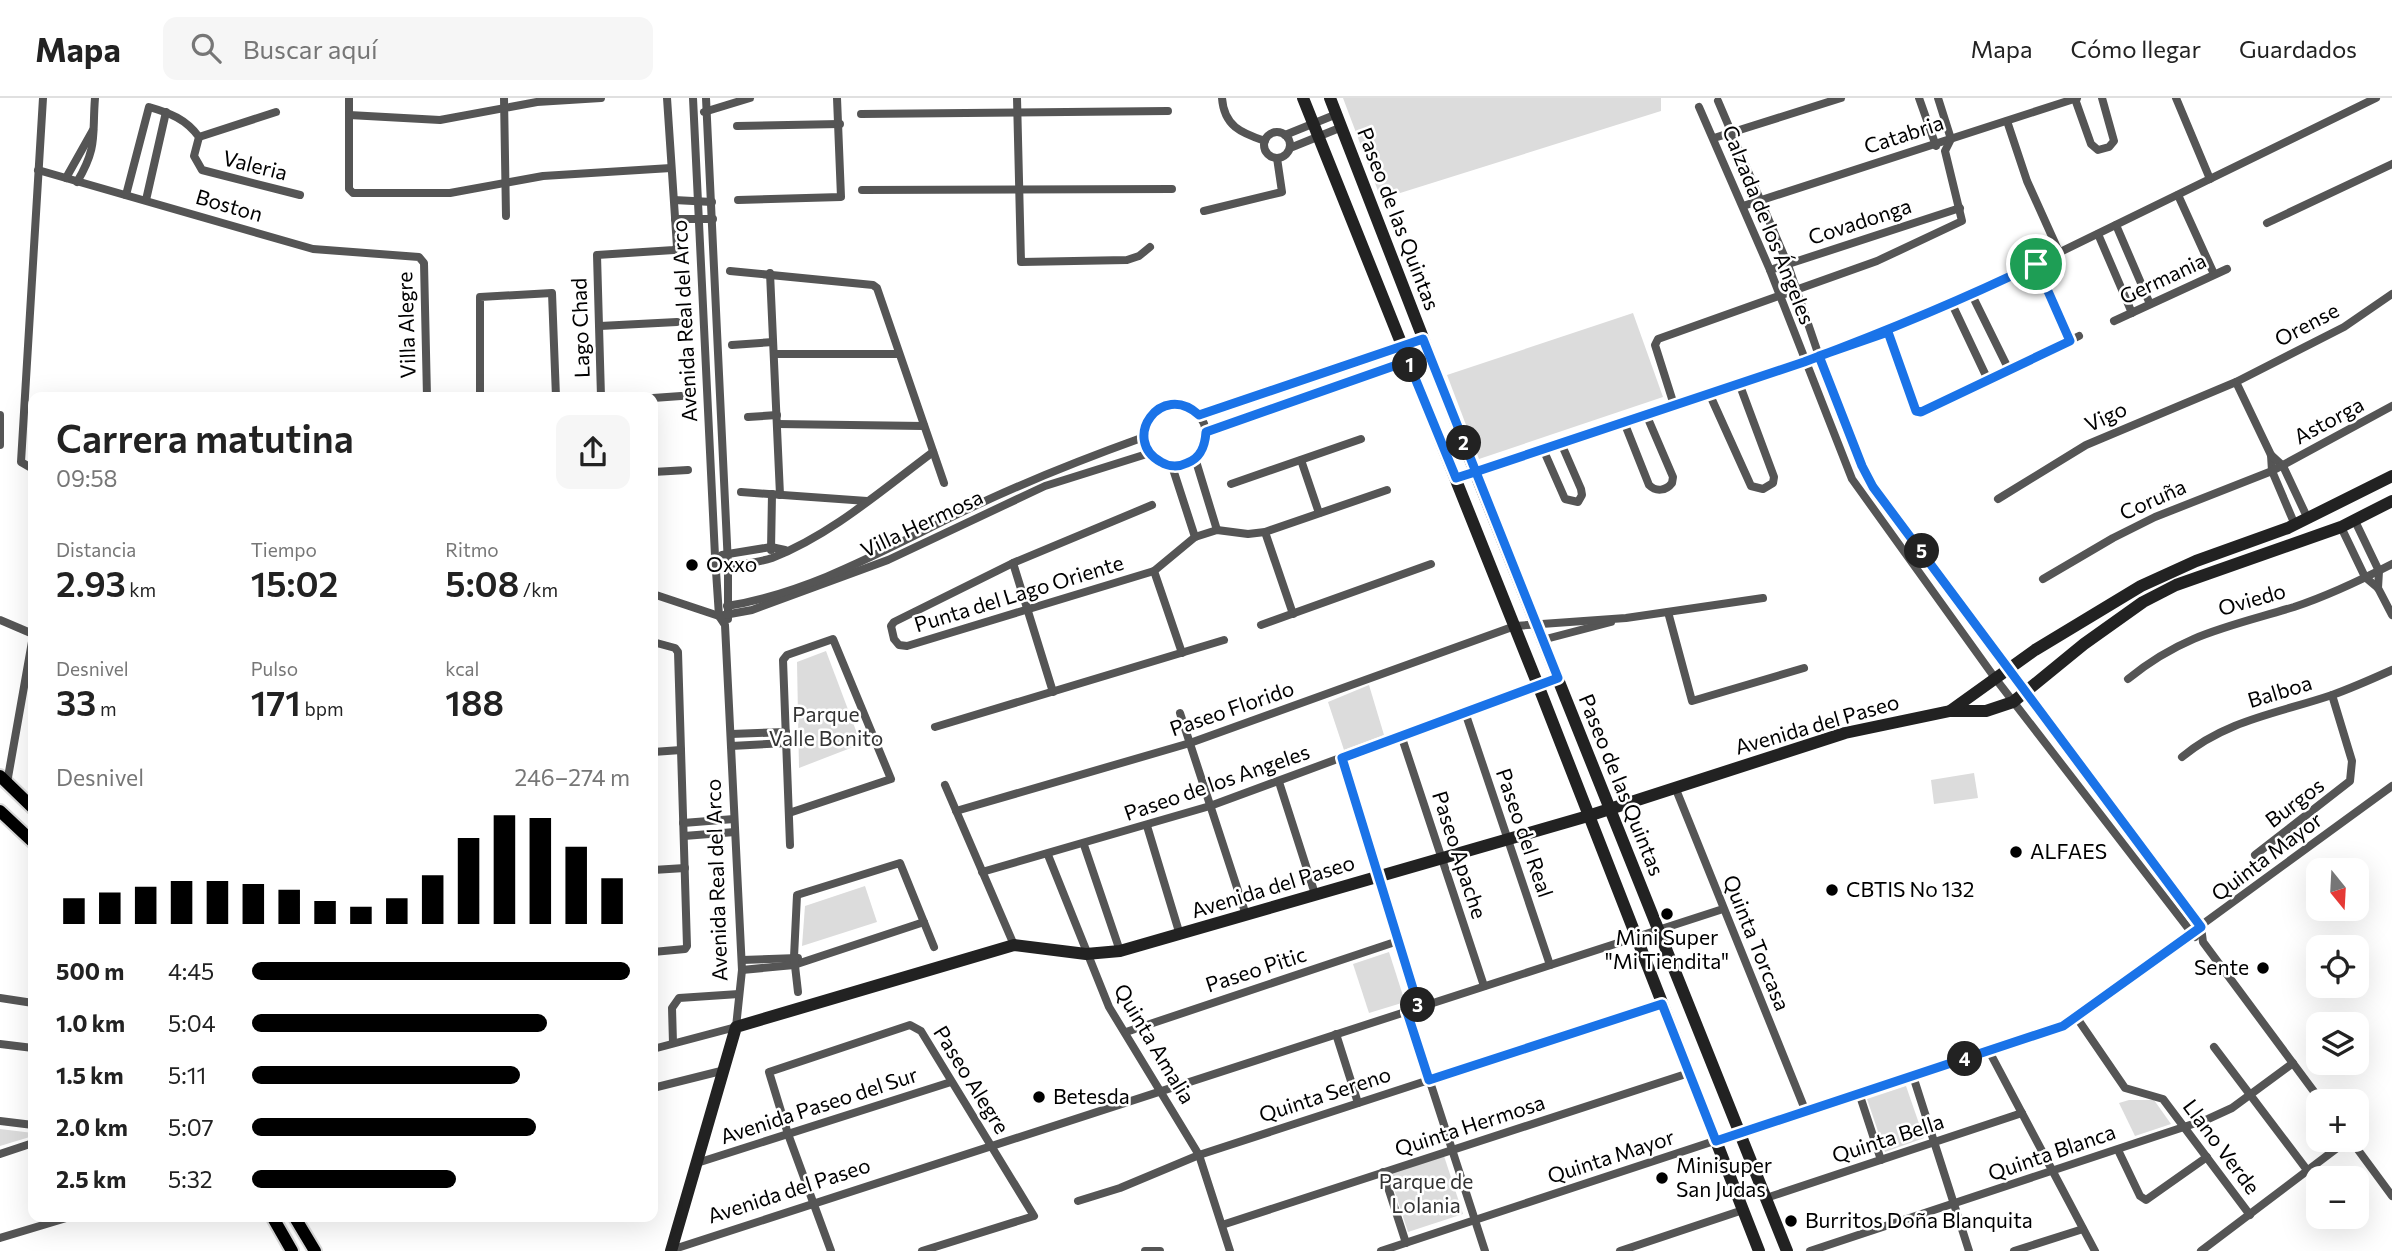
<!DOCTYPE html>
<html lang="es">
<head>
<meta charset="utf-8">
<style>
  body { margin:0; font-family:Commissioner,sans-serif; background:#f6f6f6; color:#222; height:100vh; display:flex; flex-direction:column; font-size:26px; white-space:nowrap }
  * { box-sizing:border-box; margin:0 }
  p { font-size:23px; color:#767676 }
  .icon { flex:none; width:38px; height:38px; fill:none; stroke:currentColor; stroke-width:2; stroke-linecap:round; stroke-linejoin:round }
  .map { position:relative; flex:1; overflow:hidden }
  .details { position:absolute; left:28px; top:294px; width:630px; height:830px; display:flex; flex-direction:column; background:#fff; border-radius:14px; box-shadow:0 7px 28px #0002 }
  .details>* { flex:none }
  .needle { width:46px; rotate:162deg }
  .fabs { position:absolute; left:2306px; top:760px; display:grid; gap:14px }
  .fabs a { display:grid; place-items:center; width:63px; height:63px; border-radius:14px; background:#fff; box-shadow:0 7px 28px #0002; font-size:35px }
  .pin { position:absolute; display:grid; place-items:center; width:60px; height:60px; color:#fff; margin:-30px; border:4px solid #fff; border-radius:50%; box-shadow:0 2px 7px #0007 }
  .km { position:absolute; width:35px; height:35px; margin:-18px; border-radius:50%; background:#222; color:#fff; font-size:19px; line-height:35px; text-align:center }
  .round { display:grid; place-items:center; flex:none; width:74px; height:74px; border-radius:14px; background:#f6f6f6 }
  .summary { display:flex; align-items:center; justify-content:space-between; height:119px; padding:0 28px }
  h1 { font-size:38px; font-weight:600; line-height:52px }
  .figures { display:grid; grid-template-columns:repeat(3,1fr); gap:10px; height:119px; padding:7px 28px }
  .figures div { display:grid; align-content:center }
  .figures b { font-size:35px; font-weight:600 }
  .figures small { font-size:19px; font-weight:400 }
  .figures p { font-size:19px }
  .chart { height:196px; padding:14px 28px }
  .chart p { display:flex; justify-content:space-between }
  .chart svg { width:100%; height:126px; margin-top:7px; stroke:#000; stroke-width:6 }
  ul { padding:0 28px; list-style:none; font-size:23px }
  li { display:grid; grid-template-columns:112px 84px 1fr; align-items:center; height:52px }
  li i { height:18px; border-radius:9px; background:#000 }
  header { display:flex; align-items:center; gap:42px; box-sizing:border-box; height:98px; padding:0 35px; background:#fff; border-bottom:2px solid #e0e0e0 }
  header strong { font-size:33px }
  nav { display:flex; gap:38px; margin-inline-start:auto; font-size:24px }
  .search { width:490px; height:63px; background:#f6f6f6; display:flex; align-items:center; gap:18px; box-sizing:border-box; padding:0 24px; border-radius:14px; color:#767676; font-size:26px }
  .map>svg:first-child { display:block }
  .green { fill:#dcdcdc }
  .lines { fill:none; stroke-linecap:round; stroke-linejoin:round }
  .primary-casing { stroke:#dbdbdb; stroke-width:16 }
  .street { stroke:#555; stroke-width:8 }
  .secondary { stroke:#222; stroke-width:12 }
  .primary { stroke:#000; stroke-width:12 }
  .route-casing { stroke:#fff; stroke-width:14 }
  .route { stroke:#1a73e8; stroke-width:9 }
  .poi-dot { fill:#000; stroke:#fff; stroke-width:2.5 }
  .labels { text-anchor:middle; stroke-width:5; stroke-linejoin:round; paint-order:stroke }
  .street-label { font-size:21px; fill:#000; stroke:#fff }
  .poi-label { font-size:21px; fill:#000; stroke:#fff; text-anchor:start }
  .park-label { font-size:21px; fill:#333; stroke:#fff }
</style>
</head>
<body>
<header>
<strong>Mapa</strong>
<div class="search"><svg class="icon" aria-label="search" viewBox="0 0 24 24"><circle cx="10" cy="10" r="6"/><path d="M15 15l6 6"/></svg>Buscar aquí</div>
<nav><a>Mapa</a><a>Cómo llegar</a><a>Guardados</a></nav>
</header>
<div class="map">
<svg width="2392" height="1153" viewBox="0 0 2392 1153">
  <rect width="100%" height="100%" fill="#fff"/>
  <g class="green">
    <path d="M1343,0H1661V13L1381,101Z"/>
    <path d="M1633,215L1663,299L1479,361L1447,277Z"/>
    <path d="M826,553L861,646L799,670L797,564Z"/>
    <path d="M1369,587L1384,637L1344,652L1328,604Z"/>
    <path d="M1974,675L1978,700L1934,706L1931,682Z"/>
    <path d="M865,788L877,824L802,848L805,808Z"/>
    <path d="M1389,854L1405,904L1369,915L1353,866Z"/>
    <path d="M1906,988L1924,1040L1885,1054L1867,1001Z"/>
    <path d="M2129,1002H2154L2171,1026L2135,1038L2119,1005Z"/>
    <path d="M0,1031L33,1035V1038L0,1048Z"/>
    <path d="M1444,1058L1463,1116L1408,1134L1389,1076Z"/>
  </g>
  <g class="lines">
    <defs>
      <g id="primary">
        <path d="M0,678L33,710"/>
        <path d="M0,713L33,744"/>
        <path d="M272,1118L292,1153"/>
        <path d="M294,1118L315,1153"/>
      </g>
    </defs>
    <use href="#primary" class="primary-casing"/>
    <g class="street">
      <path d="M349,0V91L353,95H450L543,78L671,70"/>
      <path d="M504,0L506,118"/>
      <path d="M706,0L728,467V521"/>
      <path d="M1017,0L1021,164L1127,162L1139,158L1150,149"/>
      <path d="M1222,0C1224,28 1241,35 1265,43"/>
      <path d="M1919,0L1936,48"/>
      <path d="M2176,0L2210,81"/>
      <path d="M2075,1L2091,46L2098,52L2109,49L2114,43L2102,0"/>
      <path d="M1718,3L1788,167L1819,258L1866,378L2201,829L2203,844L2321,1003"/>
      <path d="M1699,9L1770,172L1852,381L1995,580L2195,839"/>
      <path d="M704,14L750,0"/>
      <path d="M861,16L1168,13"/>
      <path d="M349,17L440,22L537,4L601,0"/>
      <path d="M2007,23L2027,83L2059,154"/>
      <path d="M737,28L840,26"/>
      <circle cx="1277" cy="47" r="13"/>
      <path d="M1285,37L1337,16"/>
      <path d="M199,39L276,14"/>
      <path d="M1714,40L1841,0"/>
      <path d="M1290,50L1342,29"/>
      <path d="M38,72L313,151L419,159L424,165L427,299"/>
      <path d="M66,80L93,32"/>
      <path d="M77,84C98,49 92,38 95,0"/>
      <path d="M862,92L1172,91"/>
      <path d="M126,97L149,9C170,15 186,21 199,39L194,58L202,72L300,97"/>
      <path d="M2178,97L2214,176"/>
      <path d="M146,102L166,14"/>
      <path d="M674,102L712,104"/>
      <path d="M738,102L841,99L837,0"/>
      <path d="M1743,108L2077,0"/>
      <path d="M1204,113L1282,94L1277,60"/>
      <path d="M675,121H713"/>
      <path d="M2267,125L2392,66"/>
      <path d="M2116,127L2150,206"/>
      <path d="M2098,136L2132,215"/>
      <path d="M2036,166L2070,243"/>
      <path d="M1770,172L1960,110"/>
      <path d="M730,173L873,187L877,190L944,385"/>
      <path d="M770,175L780,397"/>
      <path d="M1972,197L2009,272"/>
      <path d="M1952,206L1988,282"/>
      <path d="M2114,223L2227,171"/>
      <path d="M600,228L677,224"/>
      <path d="M1888,234L1919,315L2079,238"/>
      <path d="M732,247L773,244"/>
      <path d="M774,256H898"/>
      <path d="M2236,284L2271,357L2272,373L2295,427"/>
      <path d="M1709,295L1751,388L1763,391L1773,385L1774,379L1739,285"/>
      <path d="M480,299V199L552,195L556,299"/>
      <path d="M601,299L597,157L674,152L677,149L667,0"/>
      <path d="M653,300L681,298"/>
      <circle cx="1175" cy="337" r="31"/>
      <path d="M1674,307L1655,247L1658,241L1877,163L1962,123L1945,53L1951,41L1938,0"/>
      <path d="M0,317V347"/>
      <path d="M1199,317L1423,241"/>
      <path d="M748,319L777,317"/>
      <path d="M1624,324L1649,387C1656,394 1666,393 1672,385L1673,379L1646,316"/>
      <path d="M777,326L924,328"/>
      <path d="M1206,334L1429,257"/>
      <path d="M1543,351L1565,401L1578,404L1582,397L1581,391L1561,345"/>
      <path d="M2271,357L2283,368L2308,421"/>
      <path d="M1195,360L1217,432"/>
      <path d="M1301,362L1319,415"/>
      <path d="M1172,368L1195,439"/>
      <path d="M33,371L21,364L43,0"/>
      <path d="M653,374L688,372"/>
      <path d="M1456,381L1888,234L1972,197L2376,0"/>
      <path d="M1231,386L1361,341"/>
      <path d="M741,394L867,403"/>
      <path d="M1998,401L2086,347L2236,284L2344,229L2392,196"/>
      <path d="M1152,407L1013,465L894,524L891,528L894,541L899,547L907,548L1154,473L1195,439L1217,432L1248,436L1265,434L1387,392"/>
      <path d="M2355,423L2379,473L2378,490"/>
      <path d="M2341,429L2365,479L2378,490L2392,517"/>
      <path d="M1265,434L1293,516"/>
      <path d="M771,452L772,396"/>
      <path d="M722,457L771,449L785,452"/>
      <path d="M1013,465L1053,594"/>
      <path d="M724,468C739,466 758,465 772,460C831,437 882,392 933,354"/>
      <path d="M1154,473L1182,555"/>
      <path d="M2043,481L2113,440L2155,419L2272,373L2392,308"/>
      <path d="M653,496L719,518L752,512L888,462L1045,388L1150,355"/>
      <path d="M727,508C809,495 884,452 958,416C1019,386 1080,362 1144,339"/>
      <path d="M1668,514L1692,603L1804,570"/>
      <path d="M0,522L33,536"/>
      <path d="M1261,527L1431,466"/>
      <path d="M1542,542L1611,524"/>
      <path d="M653,544L675,550L678,554L687,848L685,851L653,854"/>
      <path d="M2128,581C2183,536 2228,529 2294,509C2327,498 2361,482 2392,466"/>
      <path d="M1465,614L1550,867"/>
      <path d="M1180,615L1246,817"/>
      <path d="M935,629L1224,542"/>
      <path d="M731,636L786,634"/>
      <path d="M1401,637L1484,888"/>
      <path d="M731,648L787,645"/>
      <path d="M653,654L681,652"/>
      <path d="M2182,659C2226,622 2279,615 2332,597C2352,590 2372,581 2392,572"/>
      <path d="M1342,661L1418,910"/>
      <path d="M1279,684L1315,796"/>
      <path d="M7,685L33,538"/>
      <path d="M945,687L1014,847"/>
      <path d="M1675,689L1806,1014"/>
      <path d="M956,713L1190,645L1515,528L1626,520L1763,500"/>
      <path d="M789,715L891,681L833,541L787,557L783,562L790,747"/>
      <path d="M683,725L734,721"/>
      <path d="M1147,728L1180,837"/>
      <path d="M684,738L735,734"/>
      <path d="M1084,747L1120,853"/>
      <path d="M1048,757L1109,909L1199,1057L1230,1153"/>
      <path d="M2255,757L2350,683L2352,663L2332,597"/>
      <path d="M653,772L685,770"/>
      <path d="M982,774L1210,708L1557,580"/>
      <path d="M742,862L798,860"/>
      <path d="M742,872L794,867L924,824"/>
      <path d="M798,894L794,859L797,797L900,765L934,849"/>
      <path d="M0,900L33,905"/>
      <path d="M1407,913L1485,1153"/>
      <path d="M2077,920L2125,990L2163,1001L2250,1117"/>
      <path d="M1126,934L1398,843"/>
      <path d="M1336,936L1358,1005"/>
      <path d="M673,945L672,910L679,900L739,896"/>
      <path d="M0,946L33,950"/>
      <path d="M2214,949L2307,1072"/>
      <path d="M653,951L736,929L742,872L725,527L719,518L715,458L693,0"/>
      <path d="M1989,953L2095,1153"/>
      <path d="M1913,978L1969,1153"/>
      <path d="M653,990L725,972"/>
      <path d="M1859,995L1881,1062"/>
      <path d="M0,1023L33,1027"/>
      <path d="M2350,1041L2392,1098"/>
      <path d="M2118,1052L2140,1098L2146,1102L2207,1059"/>
      <path d="M0,1056L33,1045"/>
      <path d="M697,1065L951,984"/>
      <path d="M1383,1074L1406,1145"/>
      <path d="M1766,1100L2022,1015"/>
      <path d="M1078,1103L1120,1090L1199,1057L1662,906"/>
      <path d="M1222,1127L1689,975"/>
      <path d="M0,1140L73,1118"/>
      <path d="M671,1152L1723,811"/>
      <path d="M831,1153L788,1036L769,974L910,927L921,933L1034,1118L922,1153"/>
      <path d="M1145,1153H1160"/>
      <path d="M1381,1153L2063,928L2392,688"/>
      <path d="M1620,1153L1743,1112"/>
      <path d="M1810,1153L2208,1021L2232,1010L2293,965"/>
      <path d="M2014,1153L2083,1131"/>
      <path d="M2201,1153L2349,1041"/>
    </g>
    <g class="secondary">
      <path d="M1303,0L1538,587L1759,1153"/>
      <path d="M1330,0L1475,374L1787,1153"/>
      <path d="M1950,613H1986L2013,604L2084,546L2143,504L2176,487L2341,429L2392,403"/>
      <path d="M671,1153L736,929L1014,847L1086,856L1120,853L1588,718L1845,635L1950,613L2035,552L2141,488L2196,463L2288,430L2392,378"/>
    </g>
    <use href="#primary" class="primary"/>
  </g>
  <g class="lines">
    <defs>
      <path id="route" d="M2036,166C1960,203 1884,234 1804,264L1475,374L1456,380L1408,263L1206,334C1205,348 1201,360 1187,365C1179,369 1169,369 1161,364C1120,342 1161,282 1199,317L1423,241L1558,580L1342,660L1419,910L1407,914L1429,982L1662,906L1716,1043L2063,928L2201,829L1873,389L1862,368L1819,258L1888,234L1916,313L1921,314L2070,243L2036,166"/>
    </defs>
    <use href="#route" class="route-casing"/>
    <use href="#route" class="route"/>
  </g>
  <g class="poi-dot">
    <circle cx="692" cy="467" r="7"/>
    <circle cx="2016" cy="754" r="7"/>
    <circle cx="1832" cy="792" r="7"/>
    <circle cx="1667" cy="816" r="7"/>
    <circle cx="2263" cy="870" r="7"/>
    <circle cx="1039" cy="999" r="7"/>
    <circle cx="1662" cy="1080" r="7"/>
    <circle cx="1791" cy="1123" r="7"/>
  </g>
  <g class="labels">
    <g class="street-label">
      <text transform="translate(1904 37) rotate(-18)" y="7">Catabria</text>
      <text transform="translate(255 68) rotate(14)" y="7">Valeria</text>
      <text transform="translate(229 108) rotate(16)" y="7">Boston</text>
      <text transform="translate(1398 121) rotate(69)" y="7">Paseo de las Quintas</text>
      <text transform="translate(1860 124) rotate(-18)" y="7">Covadonga</text>
      <text transform="translate(1768 127) rotate(68)" y="7">Calzada de los Ángeles</text>
      <text transform="translate(2163 181) rotate(-25)" y="7">Germania</text>
      <text transform="translate(685 223) rotate(-93)" y="7">Avenida Real del Arco</text>
      <text transform="translate(407 227) rotate(-92)" y="7">Villa Alegre</text>
      <text transform="translate(2307 227) rotate(-28)" y="7">Orense</text>
      <text transform="translate(581 230) rotate(-92)" y="7">Lago Chad</text>
      <text transform="translate(2106 319) rotate(-25)" y="7">Vigo</text>
      <text transform="translate(2329 323) rotate(-28)" y="7">Astorga</text>
      <text transform="translate(2153 402) rotate(-24)" y="7">Coruña</text>
      <text transform="translate(922 426) rotate(-25)" y="7">Villa Hermosa</text>
      <text transform="translate(1019 496) rotate(-17)" y="7">Punta del Lago Oriente</text>
      <text transform="translate(2252 502) rotate(-16)" y="7">Oviedo</text>
      <text transform="translate(2280 594) rotate(-17)" y="7">Balboa</text>
      <text transform="translate(1232 611) rotate(-19)" y="7">Paseo Florido</text>
      <text transform="translate(1817 627) rotate(-16)" y="7">Avenida del Paseo</text>
      <text transform="translate(1217 685) rotate(-19)" y="7">Paseo de los Angeles</text>
      <text transform="translate(1621 687) rotate(68)" y="7">Paseo de las Quintas</text>
      <text transform="translate(2295 705) rotate(-37)" y="7">Burgos</text>
      <text transform="translate(1524 735) rotate(71)" y="7">Paseo del Real</text>
      <text transform="translate(1459 757) rotate(72)" y="7">Paseo Apache</text>
      <text transform="translate(2267 759) rotate(-37)" y="7">Quinta Mayor</text>
      <text transform="translate(717 782) rotate(-92)" y="7">Avenida Real del Arco</text>
      <text transform="translate(1273 789) rotate(-17)" y="7">Avenida del Paseo</text>
      <text transform="translate(1756 845) rotate(68)" y="7">Quinta Torcasa</text>
      <text transform="translate(1256 872) rotate(-18)" y="7">Paseo Pitic</text>
      <text transform="translate(1154 946) rotate(59)" y="7">Quinta Amalia</text>
      <text transform="translate(971 982) rotate(58)" y="7">Paseo Alegre</text>
      <text transform="translate(1325 997) rotate(-18)" y="7">Quinta Sereno</text>
      <text transform="translate(819 1008) rotate(-18)" y="7">Avenida Paseo del Sur</text>
      <text transform="translate(1470 1028) rotate(-18)" y="7">Quinta Hermosa</text>
      <text transform="translate(1888 1041) rotate(-18)" y="7">Quinta Bella</text>
      <text transform="translate(2221 1049) rotate(53)" y="7">Llano Verde</text>
      <text transform="translate(2052 1055) rotate(-19)" y="7">Quinta Blanca</text>
      <text transform="translate(1611 1059) rotate(-18)" y="7">Quinta Mayor</text>
      <text transform="translate(789 1093) rotate(-18)" y="7">Avenida del Paseo</text>
    </g>
    <g class="poi-label">
      <text x="706" y="474">Oxxo</text>
      <text x="2030" y="761">ALFAES</text>
      <text x="1846" y="799">CBTIS No 132</text>
      <text x="1667" y="847" text-anchor="middle">Mini Super<tspan x="1667" dy="24">"Mi Tiendita"</tspan></text>
      <text x="2249" y="877" text-anchor="end">Sente</text>
      <text x="1053" y="1006">Betesda</text>
      <text x="1676" y="1075">Minisuper<tspan x="1676" dy="24">San Judas</tspan></text>
      <text x="1805" y="1130">Burritos Doña Blanquita</text>
    </g>
    <g class="park-label">
      <text x="826" y="624">Parque<tspan x="826" dy="24">Valle Bonito</tspan></text>
      <text x="1426" y="1091">Parque de<tspan x="1426" dy="24">Lolania</tspan></text>
    </g>
  </g>
</svg>
<div class="fabs">
<a><svg class="needle" viewBox="-14 -14 28 28"><path d="M0-13l5 13h-10z" fill="#e53935"/><path d="M0 13l5-13h-10z" fill="#767676"/></svg></a>
<a><svg class="icon" aria-label="locate" viewBox="0 0 24 24"><circle cx="12" cy="12" r="6"/><path d="M12 2v4M12 18v4M2 12h4M18 12h4"/></svg></a>
<a><svg class="icon" aria-label="layers" viewBox="0 0 24 24"><path d="M12 4l9 5-9 5-9-5zM3 14l9 5 9-5"/></svg></a>
<a>+</a>
<a>−</a>
</div>
<div class="pin" style="left:2036px;top:166px;background:#1e9e55"><svg class="icon" aria-label="arrive" viewBox="0 0 24 24"><path d="M6 21V4h12l-3 4 3 4H6"/></svg></div>
<b class="km" style="left:1410px;top:267px">1</b>
<b class="km" style="left:1464px;top:345px">2</b>
<b class="km" style="left:1418px;top:907px">3</b>
<b class="km" style="left:1965px;top:961px">4</b>
<b class="km" style="left:1922px;top:453px">5</b>
<section class="details">
<div class="summary"><div><h1>Carrera matutina</h1><p>09:58</p></div><a class="round"><svg class="icon" aria-label="share" viewBox="0 0 24 24"><path d="M12 15V3M7 8l5-5 5 5M5 13v7h14v-7"/></svg></a></div>
<div class="figures">
<div><p>Distancia</p><b>2.93<small> km</small></b></div>
<div><p>Tiempo</p><b>15:02</b></div>
<div><p>Ritmo</p><b>5:08<small> /km</small></b></div>
</div>
<div class="figures">
<div><p>Desnivel</p><b>33<small> m</small></b></div>
<div><p>Pulso</p><b>171<small> bpm</small></b></div>
<div><p>kcal</p><b>188</b></div>
</div>
<div class="chart"><p><span>Desnivel</span>246–274 m</p>
<svg viewBox="0 0 160 44" preserveAspectRatio="none"><path d="M5 44V35M15 44V33M25 44V31M35 44V29M45 44V29M55 44V30M65 44V32M75 44V36M85 44V38M95 44V35M105 44V27M115 44V14M125 44V6M135 44V7M145 44V17M155 44V28"/></svg>
</div>
<ul>
<li><b>500 m</b>4:45<i style="width:100%"></i></li>
<li><b>1.0 km</b>5:04<i style="width:78%"></i></li>
<li><b>1.5 km</b>5:11<i style="width:71%"></i></li>
<li><b>2.0 km</b>5:07<i style="width:75%"></i></li>
<li><b>2.5 km</b>5:32<i style="width:54%"></i></li>
</ul>
</section>
</div>
</body>
</html>
